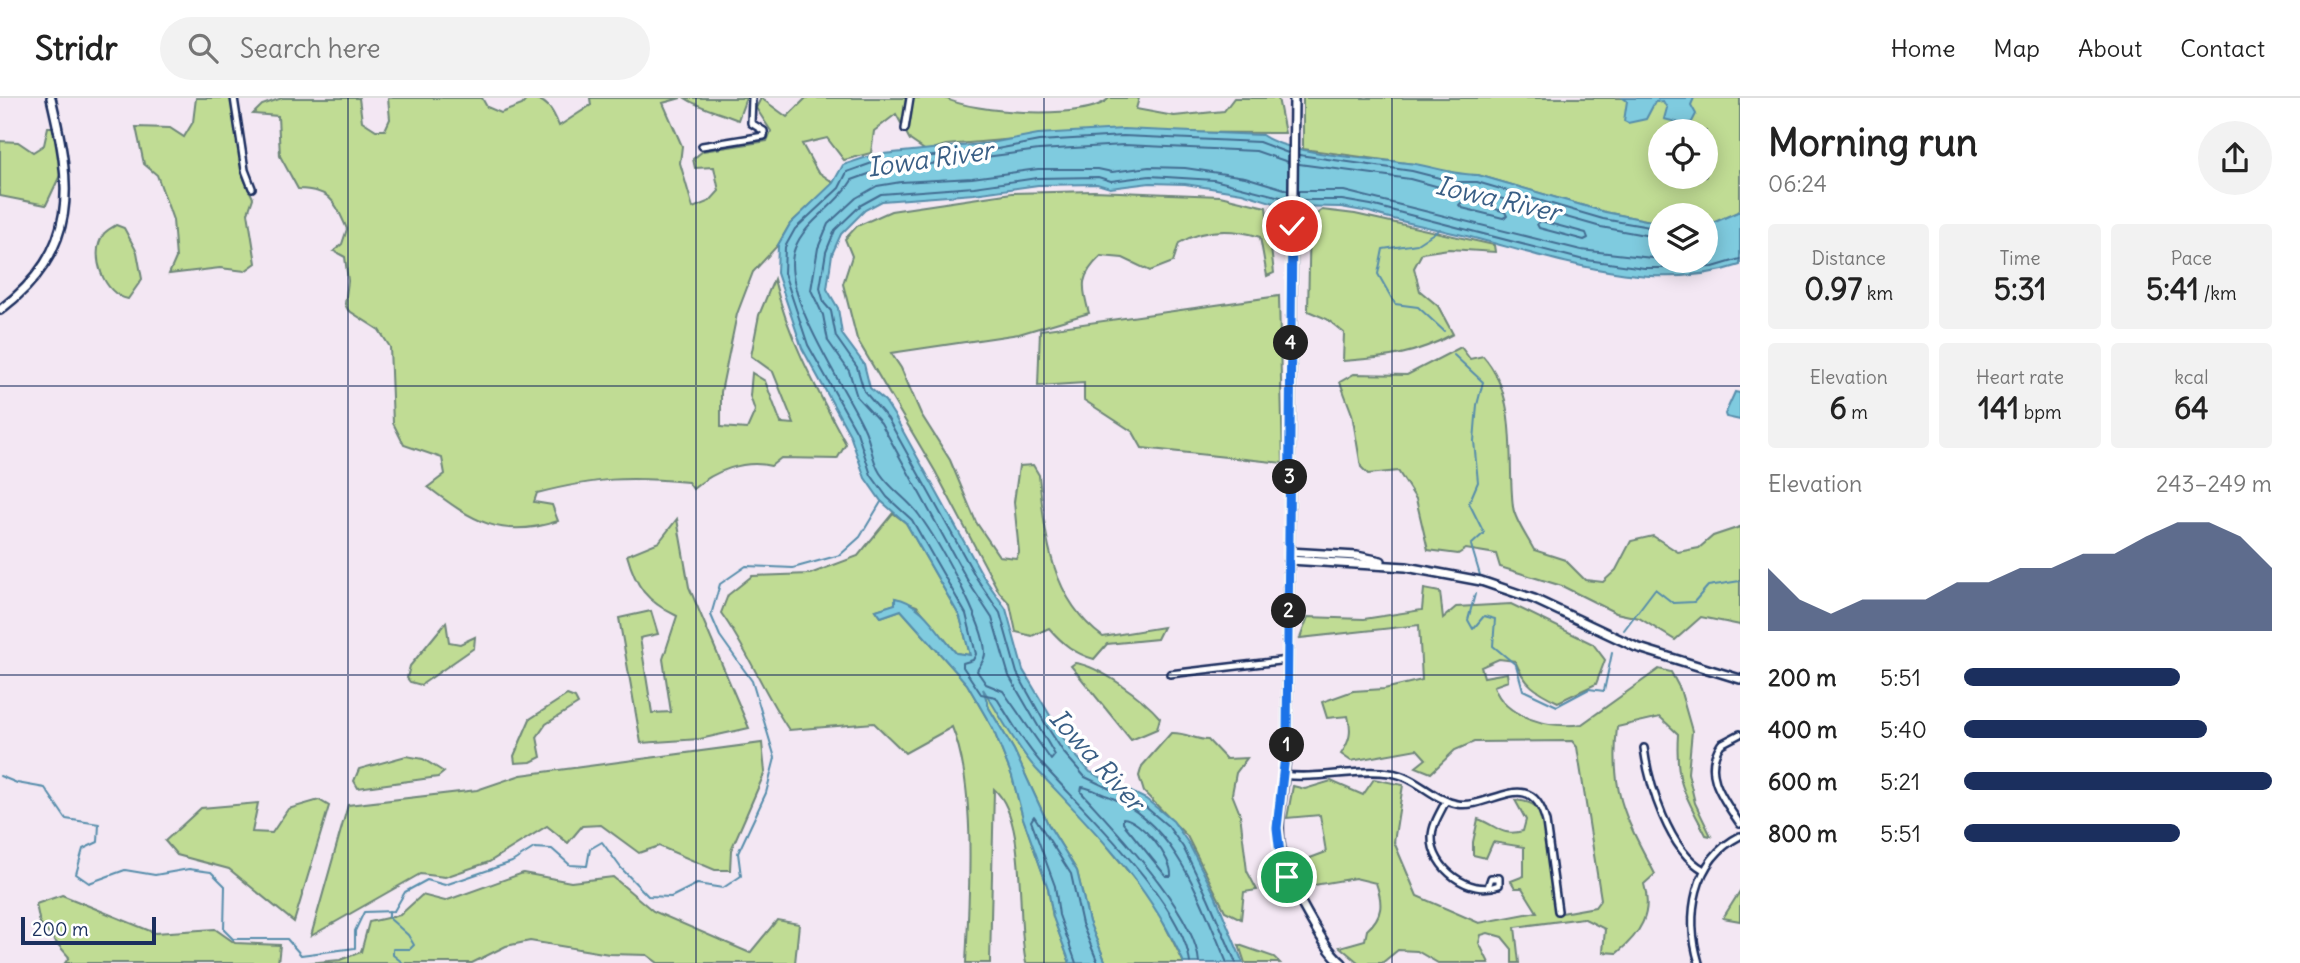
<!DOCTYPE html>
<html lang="en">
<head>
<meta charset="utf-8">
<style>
  body { margin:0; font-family:Delius,sans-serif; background:#f2f2f2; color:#222; height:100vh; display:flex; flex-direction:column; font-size:26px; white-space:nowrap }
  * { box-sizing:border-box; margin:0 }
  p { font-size:23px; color:#767676 }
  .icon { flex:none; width:38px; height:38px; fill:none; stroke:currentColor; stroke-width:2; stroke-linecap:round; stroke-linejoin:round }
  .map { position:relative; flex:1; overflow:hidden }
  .details { display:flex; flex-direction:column; background:#fff; width:560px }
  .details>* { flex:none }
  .fabs { position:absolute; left:1648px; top:21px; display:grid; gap:14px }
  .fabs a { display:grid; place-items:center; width:70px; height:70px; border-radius:50%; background:#fff; box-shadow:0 4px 18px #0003; font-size:35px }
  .scale { position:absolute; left:21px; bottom:18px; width:135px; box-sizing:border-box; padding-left:7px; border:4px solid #1b2f5e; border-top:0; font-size:19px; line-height:24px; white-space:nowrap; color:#1b2f5e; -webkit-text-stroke:5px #fff; paint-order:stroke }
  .pin { position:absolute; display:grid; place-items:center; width:60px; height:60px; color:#fff; margin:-30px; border:4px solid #fff; border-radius:50%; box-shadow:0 2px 7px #0007 }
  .km { position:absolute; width:35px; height:35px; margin:-18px; border-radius:50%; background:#222; color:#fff; font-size:19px; line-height:35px; text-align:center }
  .round { display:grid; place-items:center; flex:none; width:74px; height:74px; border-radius:37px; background:#f2f2f2 }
  .summary { display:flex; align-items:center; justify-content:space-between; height:119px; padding:0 28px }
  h1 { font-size:38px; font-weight:700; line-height:52px }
  .figures { display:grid; grid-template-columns:repeat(3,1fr); gap:10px; height:119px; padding:7px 28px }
  .figures div { display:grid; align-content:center; border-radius:7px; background:#f2f2f2; text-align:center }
  .figures b { font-size:30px; font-weight:700 }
  .figures small { font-size:19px; font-weight:400 }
  .figures p { font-size:19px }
  .chart { height:196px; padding:14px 28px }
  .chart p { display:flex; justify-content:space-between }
  .chart svg { width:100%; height:126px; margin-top:7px; fill:#1b2f5e; opacity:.7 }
  ul { padding:0 28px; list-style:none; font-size:23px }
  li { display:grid; grid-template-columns:112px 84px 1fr; align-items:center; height:52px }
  li i { height:18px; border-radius:9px; background:#1b2f5e }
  header { display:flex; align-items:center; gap:42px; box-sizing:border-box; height:98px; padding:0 35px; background:#fff; border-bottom:2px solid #e0e0e0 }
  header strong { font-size:33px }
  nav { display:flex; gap:38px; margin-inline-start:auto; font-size:24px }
  .search { width:490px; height:63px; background:#f2f2f2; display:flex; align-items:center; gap:18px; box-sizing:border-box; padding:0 24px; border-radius:38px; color:#767676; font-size:26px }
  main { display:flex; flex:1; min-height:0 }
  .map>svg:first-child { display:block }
  .green { fill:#c0dc94; stroke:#6e8679; stroke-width:2; fill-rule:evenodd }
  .water { fill:#7fcbdf; stroke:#578dab; stroke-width:2 }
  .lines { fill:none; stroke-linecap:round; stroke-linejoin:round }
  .shore { stroke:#436d92; stroke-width:2 }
  .stream { stroke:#578dab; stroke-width:2 }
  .street-casing { stroke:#1b2f5e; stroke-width:10 }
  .secondary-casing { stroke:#1b2f5e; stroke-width:12 }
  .street { stroke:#fff; stroke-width:5 }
  .secondary { stroke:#fff; stroke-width:7 }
  .route-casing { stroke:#fff; stroke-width:14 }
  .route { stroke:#1a73e8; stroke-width:9 }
  .grid { fill:none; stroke:#1b2f5e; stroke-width:2; stroke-opacity:0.55 }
  .labels { text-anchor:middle; stroke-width:7; stroke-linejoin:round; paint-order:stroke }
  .water-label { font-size:26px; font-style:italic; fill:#395e85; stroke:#fff }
</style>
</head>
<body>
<header>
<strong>Stridr</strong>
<div class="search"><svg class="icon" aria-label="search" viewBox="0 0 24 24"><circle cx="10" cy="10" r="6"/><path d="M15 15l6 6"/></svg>Search here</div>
<nav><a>Home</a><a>Map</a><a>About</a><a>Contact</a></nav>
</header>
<main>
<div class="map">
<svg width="1740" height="865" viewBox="0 0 1740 865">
  <rect width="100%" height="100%" fill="#f3e7f3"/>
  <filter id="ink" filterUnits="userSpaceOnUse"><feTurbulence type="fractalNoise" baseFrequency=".0143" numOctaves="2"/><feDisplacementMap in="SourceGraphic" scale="14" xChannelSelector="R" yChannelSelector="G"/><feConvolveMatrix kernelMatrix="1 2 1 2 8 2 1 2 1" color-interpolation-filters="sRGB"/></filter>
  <g filter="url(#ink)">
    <g class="green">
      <path d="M196,0H232L244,81L253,100L248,115L256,165L245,173L220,170L169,176L176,160L173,122L157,77L144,66L136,29L170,30L184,39L193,24Z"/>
      <path d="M282,0H359L362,23L376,32H385L390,21L388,0H482L487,9L501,15L522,7L528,0C546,0 553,12 559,28L591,7L590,0H681L663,5L682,48L680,65L693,110L710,103L719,93L714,69L695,70L693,61L703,53L767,43L771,33L756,10L761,0L787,19L806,0H945C971,15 1089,23 1109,0H1139L1136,11L1174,18L1224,13L1234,0H1278L1285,35L1095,34L946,47L926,53L910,42L896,16L874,33L871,55L844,62L827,40L802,46L817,73L834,85L790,126L778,147L753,174L737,216L721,294V329L747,331L755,313L750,298L752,275L765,283L781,325L794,326L773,274L751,258L759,217L774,181C788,240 817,292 846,346L837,361L781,360L771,368C745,361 714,373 693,391L688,384C627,378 597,380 537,395L534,404L552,407L558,423C502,442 472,423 428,389L445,376L442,360L404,347L393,325L390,249L379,232L348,212L345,206L348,183L345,159L334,153L342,146L347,131C334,103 332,92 298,91L280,58L278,18L253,16L262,7Z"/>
      <path d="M685,0H746L738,22C720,14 701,11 685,0Z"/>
      <path d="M1303,0H1740V113L1706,128V117H1661V125L1605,114L1478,77H1456L1413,66L1303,51ZM1661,33H1706V79H1661Z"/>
      <path d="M48,29H55L62,73L46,107L0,98V43L18,44L33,54L44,47Z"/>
      <path d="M1094,93L1220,98L1266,109L1274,175L1267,178L1260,139C1232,130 1204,131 1179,145L1173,164L1150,173L1123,160L1101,158C1080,178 1081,187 1089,215L1019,236L891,255L901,270L921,316L950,362L976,424L999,458L1016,460L1019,454L1014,404L1019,368L1033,367L1039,377C1045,437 1050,500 1103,539L1163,529L1157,541L1107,546L1094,561C1075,556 1062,545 1049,530L1032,538L1016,534L1010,506L999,494L935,373L857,241L843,186L852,158L845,141L857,128L891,113L1012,95Z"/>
      <path d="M1322,112L1355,116L1494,147L1495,154L1449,151L1422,155L1414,170L1420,193L1438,208L1453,236C1415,257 1386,260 1343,263L1344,235L1327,221L1308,213L1310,121Z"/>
      <path d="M116,127L124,130L137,154L142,181L128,201C104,197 89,157 103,137C106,132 112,130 116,127Z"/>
      <path d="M1279,198L1283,365L1142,350L1133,334L1084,302V285L1038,288L1040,232Z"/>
      <path d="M1461,249L1470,261L1483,258C1519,299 1507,358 1513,409C1515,423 1528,440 1534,452L1565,462L1585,482L1603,484L1616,472L1631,443L1653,438L1678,454L1699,450L1713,438L1740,429V527L1701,519L1675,542L1639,520L1616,515L1562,488L1500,469L1496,456L1466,451L1458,456L1428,452L1416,401L1398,373L1368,376L1361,369L1352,316L1340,284L1354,276L1407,277Z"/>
      <path d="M893,415L906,425L960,519L970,557L956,555L917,508L895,500L896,506L876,512L881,519L901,512L967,586L993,631L1012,678L1023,720L1048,790L1053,819L1070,865H1026C1016,821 1028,721 994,691L990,865H966C969,798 977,690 952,629L905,655L874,625L789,632C763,594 748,552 721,515L728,497L752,478L810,476L858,458Z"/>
      <path d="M677,421L689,489L749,630L700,641L641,645L619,520L651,513L658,536L640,540L652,615L671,614L663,561L677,518C646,503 636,489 627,457L659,444Z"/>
      <path d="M1424,491L1440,494L1443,520L1456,509L1511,506L1593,546L1605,562L1596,586L1558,604C1535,593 1525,587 1515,563L1499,561L1481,569L1484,579L1507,575L1508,583L1494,588C1504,620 1551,631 1582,626L1659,571L1671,574L1680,591L1692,633L1688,675L1695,705L1711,738L1706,737C1684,695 1675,684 1678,636L1660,619L1617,629C1610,695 1625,719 1655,776L1644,786C1653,816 1640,836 1617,855L1603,854L1605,831L1583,820L1515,829L1519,865H1512V851L1502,839L1488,835L1481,837L1479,845L1489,865H1438L1417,853L1398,852L1382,865H1359L1340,849L1365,842L1367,832C1383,818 1383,805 1376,785L1355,780L1303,789L1294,766L1326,754L1320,717L1287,720L1293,688L1305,691L1331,683L1363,697L1374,681L1403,687L1394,744L1417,798L1479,825L1537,814L1522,790H1515L1511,783L1524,778V749L1493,744L1486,760L1473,757V744L1478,721C1498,728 1501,739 1523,733L1526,722L1515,702C1522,703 1529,703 1535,708C1551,722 1553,793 1556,816L1595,809L1601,801L1577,649L1572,643L1474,644L1455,652L1431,675L1416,669L1426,661L1417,651L1351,663L1341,656C1350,643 1352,634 1348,618L1327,620L1322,604L1353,593L1384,591L1422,582L1419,527L1300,540L1308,519L1364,521L1422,512Z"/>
      <path d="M446,524L449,544L460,546L475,539L474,550L421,587L410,584L407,580L410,568Z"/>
      <path d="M1075,565C1100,568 1144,601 1160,620L1157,631L1131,642L1071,568Z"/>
      <path d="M981,586L1035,669L1092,729L1153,804L1184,865H1106L1089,824L1077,773L1048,726L1014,652L989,610Z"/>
      <path d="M567,597L575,600L578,606L546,626L537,639L541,659L531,664L515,665L514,658L530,621Z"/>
      <path d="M1171,635C1186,634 1194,642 1208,642L1226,661L1247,660L1236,675L1232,696L1240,716L1247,773L1257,792L1244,794L1241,821L1225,813L1187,738L1144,694L1139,678L1142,668Z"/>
      <path d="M762,645L765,674L731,752L730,772H715L659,748L639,755L601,727L582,728L568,745L547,728L489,764L445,779L420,776L311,838L348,707L477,692L521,677Z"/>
      <path d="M406,658L423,661L444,674L438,679L358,690L354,683L359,671Z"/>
      <path d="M319,702L329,708L294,824L229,771L177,757L165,743L201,710L258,705L252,734L272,735L288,711Z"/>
      <path d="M523,775L571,784L613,779L653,813L750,855L777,822L799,826L795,865H658L647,857L609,856L530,843L506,848L472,865H307L340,862L361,854L369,824L400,817L422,797L445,803Z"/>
      <path d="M1740,793V823L1723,820Z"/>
      <path d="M62,797L155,835L215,831L235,845L280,847L278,865H65L69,859L40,826L36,806Z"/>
      <path d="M1239,847L1274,859L1280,865H1245Z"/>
    </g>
    <g class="water">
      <path d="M1623,0H1694L1691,7L1696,16L1692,24L1684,26L1664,21L1667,10L1663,3L1655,4L1646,21L1628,25L1624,23L1627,3Z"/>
      <path d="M1123,31L1262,37C1292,58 1376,60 1415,66C1437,70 1456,77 1478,77L1605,114L1661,125V163H1706V128L1740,113V167C1655,196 1561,163 1478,141C1442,131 1405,126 1369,114L1341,109L1284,108L1242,95L1185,86L1150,85L1110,90L1097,86L1038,87L974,96L882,103L865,112L841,136L832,156L827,191L838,210L842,236L864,266L870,290L885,303L894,317L983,478L1006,511L1023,572L1070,651L1090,674L1146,701L1173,723L1189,746L1215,797L1243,865H1184C1149,785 1095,734 1036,671C1015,647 1000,617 983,591L989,610L1014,652L1048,726L1077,773L1089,824L1106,865H1070L1053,819L1048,790L1023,720L1012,678L993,631L967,586L901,512L881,519L876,512L895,506V500C921,503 939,536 956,555L970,557L960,519L906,425L881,403L865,380L850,337L802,250L777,175L778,147L790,126L833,85L843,67L873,57L991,45L1038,36Z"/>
      <path d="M1735,294L1740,295V322L1726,319L1725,316Z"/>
    </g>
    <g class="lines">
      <g class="shore">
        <path d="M1299,57L1412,73L1455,84H1477L1603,121L1661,131"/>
        <path d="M1299,66L1410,81L1454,93H1475L1601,129L1661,140"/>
        <path d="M1288,92L1245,79L1185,70L1149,69L1112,74L1098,71H1038L972,80L901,84L877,88L856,100L828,126L818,150L811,192L823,217L828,243L849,273L857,299L881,325L969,485L992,520L1009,578L1055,657L1051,662L1003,593L986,586L977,573C979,567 985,563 985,555C985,525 938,443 919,417C909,402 891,392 880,375C871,361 871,344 864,330C846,290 777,193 795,150C805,123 838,107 852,82L877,73L1039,52L1124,47L1256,53L1288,64"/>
        <path d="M1298,93H1344L1581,152L1661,161"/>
        <path d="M1298,102H1342L1371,107L1580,161L1644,170H1681L1713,169L1740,161"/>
        <path d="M1462,104H1474L1505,114L1507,118L1503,120L1462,110L1459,107Z"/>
        <path d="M1541,123L1586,135L1588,140L1584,142L1539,130L1537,126Z"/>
        <path d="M1123,720C1140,721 1173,760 1171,778H1166L1123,725Z"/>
        <path d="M1076,865L1059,817L1055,788L1031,723L1034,718L1071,776L1082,826L1098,865"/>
        <path d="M1190,865C1184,805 1081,710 1041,665C1024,646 1009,620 996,599L981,596L963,569V565L973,562L976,556L966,516L912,422L887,399L871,377L857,334L808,247L784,175L785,149L795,131L839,90L847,74L875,64L992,52L1039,43L1123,38L1259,44L1288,55"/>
        <path d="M1199,865C1196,815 1115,732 1081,694L1082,689C1091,690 1099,695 1108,698C1176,725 1200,802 1227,865"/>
        <path d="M1236,865L1208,800L1183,749L1168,728L1142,706L1085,679L1064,655L1046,627L1017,575L1000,515L977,481L888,321L864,293L857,269L836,239L831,213L824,205L820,190L826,154L835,132L861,107L881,96L974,89L1037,80L1098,79L1111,83L1150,78L1214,82L1288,101"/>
      </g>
      <g class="stream">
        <path d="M1440,131L1417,146L1383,151L1378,176L1395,206L1418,209L1444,233"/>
        <path d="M1454,257L1483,284L1477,307L1474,343L1478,384L1469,405L1484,435L1471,447L1480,477"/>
        <path d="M1475,496L1468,522L1473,531L1484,518L1495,521L1493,548L1516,567L1523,592L1557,608L1589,591L1604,593L1612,555"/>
        <path d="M1624,532L1655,491L1673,505L1694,504L1708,488L1740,483"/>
        <path d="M0,678L17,685L45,690L66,721L99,726L98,744L83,751L76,776L89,785L125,772L155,777L189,771L211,774L225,788L224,832L233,841H287L301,857L355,850V833L364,814L394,813L405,794L427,782L445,787L512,764L534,750L552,751L570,767L587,768L590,751L602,744L621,770L648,798L671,799L697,786L723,790L741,778L738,755L766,695L775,660L752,583L720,538L711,517L720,486L746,468L793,470L840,457L860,439L881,404"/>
        <path d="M389,813V820L408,837L414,847L410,851H393V857L403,865"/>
      </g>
      <defs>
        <g id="street">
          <path d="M234,0L245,72L252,90"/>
          <path d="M905,31L910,0"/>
          <path d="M702,48L764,38V33L751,25L752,0"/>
          <path d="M1170,576L1288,562"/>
          <path d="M1740,636L1721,646C1701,675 1725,703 1740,726"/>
          <path d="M1644,650C1649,687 1669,753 1704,772"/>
          <path d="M1283,677C1318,682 1355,670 1390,675C1416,678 1433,702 1457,706C1491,712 1531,666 1546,724L1558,813"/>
          <path d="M1446,703C1440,715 1432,727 1432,739C1431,770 1470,799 1499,787V780H1491L1488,789"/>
          <path d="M1699,865C1685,818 1693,762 1740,738"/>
        </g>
        <g id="secondary">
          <path d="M1294,0L1287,640C1284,723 1262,737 1308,817C1318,834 1327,852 1342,865"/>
          <path d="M0,212C80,151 72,88 51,0"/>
          <path d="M1289,454L1357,458L1381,463"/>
          <path d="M1289,462L1406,469L1481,483L1534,501L1636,549L1740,581"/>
        </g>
      </defs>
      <use href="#street" class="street-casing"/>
      <use href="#secondary" class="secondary-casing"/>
      <use href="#street" class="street"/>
      <use href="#secondary" class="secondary"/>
    </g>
  </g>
  <g class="lines" filter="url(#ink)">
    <defs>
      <path id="route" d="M1287,779L1280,756L1277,730L1287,640L1292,128"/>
    </defs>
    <use href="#route" class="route-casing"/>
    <use href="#route" class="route"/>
  </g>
  <path class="grid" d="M348,0V865M696,0V865M1044,0V865M1392,0V865M0,288H1740M0,577H1740"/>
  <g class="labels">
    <g class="water-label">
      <text transform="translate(930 61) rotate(-8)" y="9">Iowa River</text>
      <text transform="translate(1498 101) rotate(13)" y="9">Iowa River</text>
      <text transform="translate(1097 662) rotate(48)" y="9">Iowa River</text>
    </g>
  </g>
</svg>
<div class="fabs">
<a><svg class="icon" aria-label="locate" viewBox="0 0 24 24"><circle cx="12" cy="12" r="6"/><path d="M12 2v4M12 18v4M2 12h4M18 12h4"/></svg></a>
<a><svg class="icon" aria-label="layers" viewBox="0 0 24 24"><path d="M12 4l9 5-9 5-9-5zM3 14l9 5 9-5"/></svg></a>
</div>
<div class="scale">200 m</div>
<div class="pin" style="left:1287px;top:779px;background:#1e9e55"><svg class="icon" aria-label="arrive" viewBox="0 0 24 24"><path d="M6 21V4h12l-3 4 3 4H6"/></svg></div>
<div class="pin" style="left:1292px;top:128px;background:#d93025"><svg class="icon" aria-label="check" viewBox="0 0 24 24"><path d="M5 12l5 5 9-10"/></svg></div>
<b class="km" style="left:1287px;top:647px">1</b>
<b class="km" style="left:1289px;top:513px">2</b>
<b class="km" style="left:1290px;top:379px">3</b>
<b class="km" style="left:1291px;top:245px">4</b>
</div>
<section class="details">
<div class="summary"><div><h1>Morning run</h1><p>06:24</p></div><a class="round"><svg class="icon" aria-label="share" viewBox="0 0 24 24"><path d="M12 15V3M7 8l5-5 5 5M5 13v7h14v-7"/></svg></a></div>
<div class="figures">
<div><p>Distance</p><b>0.97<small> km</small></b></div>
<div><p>Time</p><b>5:31</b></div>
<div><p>Pace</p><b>5:41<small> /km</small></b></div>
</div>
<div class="figures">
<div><p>Elevation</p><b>6<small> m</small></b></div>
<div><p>Heart rate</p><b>141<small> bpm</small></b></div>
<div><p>kcal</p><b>64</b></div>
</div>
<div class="chart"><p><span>Elevation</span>243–249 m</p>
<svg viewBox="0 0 160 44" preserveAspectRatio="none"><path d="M0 44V22L10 33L20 38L30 33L40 33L50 33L60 27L70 27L80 22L90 22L100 17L110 17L120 11L130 6L140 6L150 11L160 22V44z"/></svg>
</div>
<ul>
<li><b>200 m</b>5:51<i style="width:70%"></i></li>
<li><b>400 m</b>5:40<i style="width:79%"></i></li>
<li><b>600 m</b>5:21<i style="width:100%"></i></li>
<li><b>800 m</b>5:51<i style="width:70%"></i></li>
</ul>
</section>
</main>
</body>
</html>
